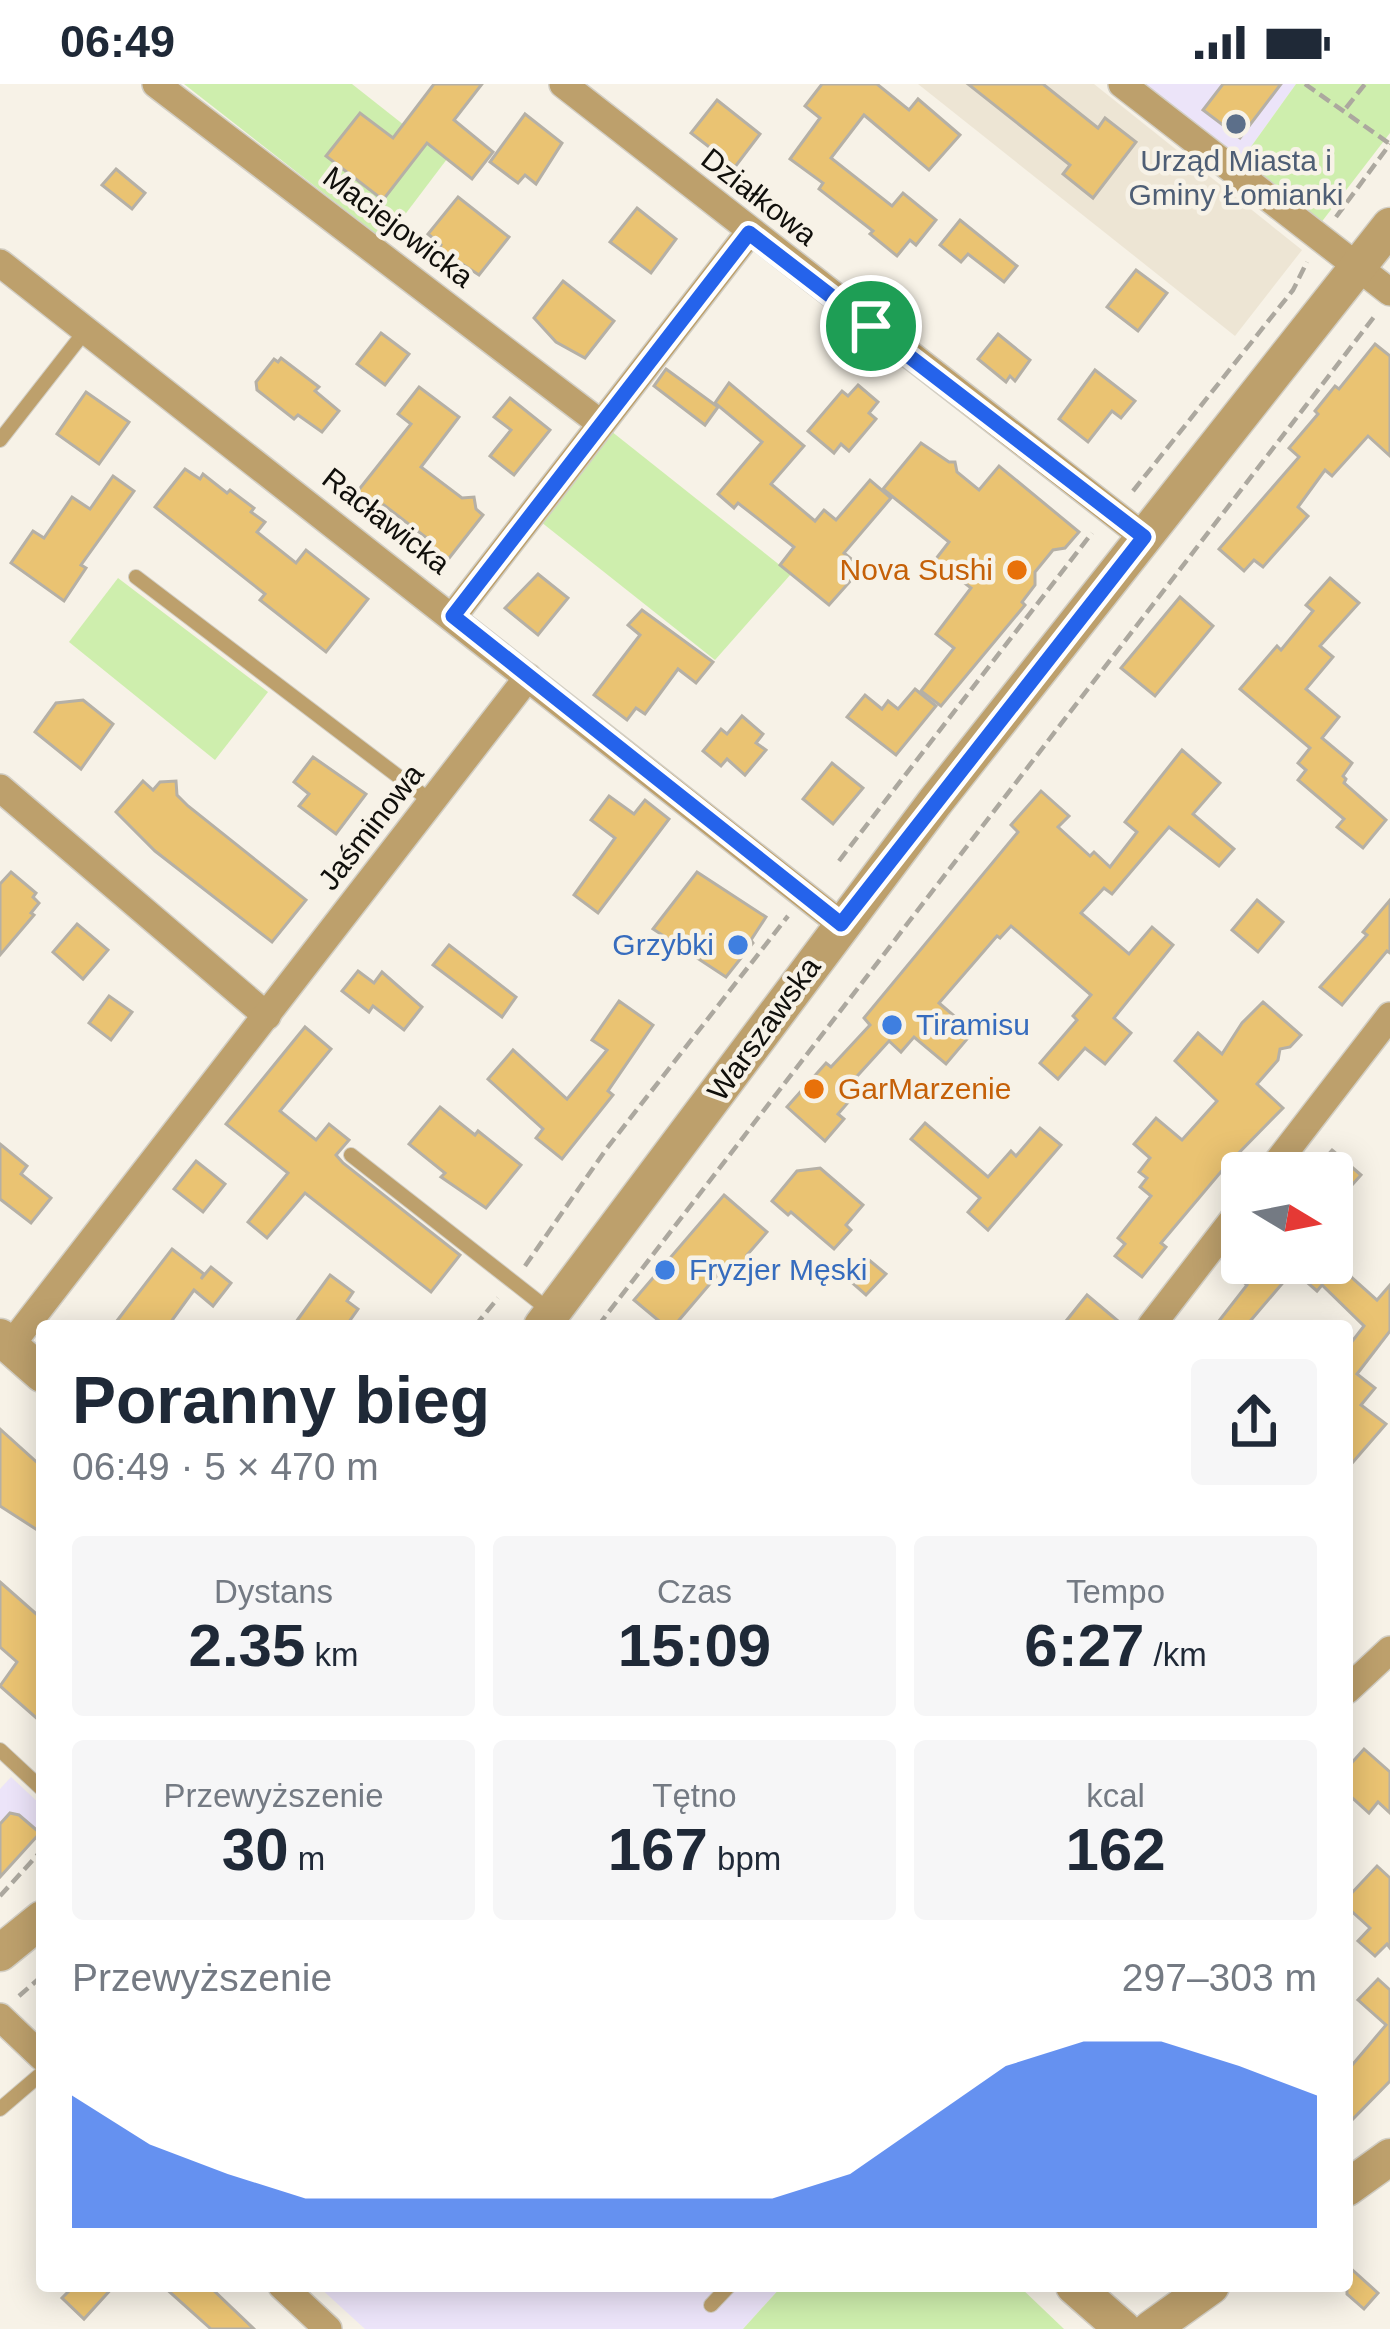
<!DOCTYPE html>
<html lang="pl">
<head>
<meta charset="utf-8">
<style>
  body { margin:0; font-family:Arial,sans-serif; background:#f6f6f7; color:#1f2937; height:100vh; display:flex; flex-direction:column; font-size:45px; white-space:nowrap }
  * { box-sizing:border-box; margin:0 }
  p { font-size:39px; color:#747a83 }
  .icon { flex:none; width:66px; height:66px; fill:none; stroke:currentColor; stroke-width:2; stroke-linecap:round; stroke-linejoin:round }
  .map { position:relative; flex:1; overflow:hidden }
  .drawer { position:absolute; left:36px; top:1236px; width:1317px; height:972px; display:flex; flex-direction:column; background:#fff; border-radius:12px; box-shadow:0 6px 30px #0003 }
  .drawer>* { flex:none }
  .needle { width:78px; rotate:100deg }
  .buttons { position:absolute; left:1221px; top:1068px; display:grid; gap:24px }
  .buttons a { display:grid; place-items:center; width:132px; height:132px; border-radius:12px; background:#fff; box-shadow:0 6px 30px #0003; font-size:60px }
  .pin { position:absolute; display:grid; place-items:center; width:102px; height:102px; color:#fff; margin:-51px; border:6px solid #fff; border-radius:50%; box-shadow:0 3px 12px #0007 }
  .round { display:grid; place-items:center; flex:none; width:126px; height:126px; border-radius:12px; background:#f6f6f7 }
  .overview { display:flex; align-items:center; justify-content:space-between; height:204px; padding:0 36px }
  h1 { font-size:66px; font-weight:800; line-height:90px }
  .figures { display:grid; grid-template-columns:repeat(3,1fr); gap:18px; height:204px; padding:12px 36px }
  .figures div { display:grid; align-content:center; border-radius:12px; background:#f6f6f7; text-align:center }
  .figures b { font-size:60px; font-weight:800 }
  .figures small { font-size:33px; font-weight:400 }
  .figures p { font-size:33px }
  .chart { height:336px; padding:24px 36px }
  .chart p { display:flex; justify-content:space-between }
  .chart svg { width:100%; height:216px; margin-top:12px; fill:#2563eb; opacity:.7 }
  .status { display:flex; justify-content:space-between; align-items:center; height:84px; padding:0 60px; background:#fff; direction:ltr }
  .status svg { height:33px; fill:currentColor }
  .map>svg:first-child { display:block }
  .commercial { fill:#ece4f9 }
  .built { fill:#ede5d4 }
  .green { fill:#ceeead }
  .building { fill:#eac372; stroke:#b5b0a6; stroke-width:3 }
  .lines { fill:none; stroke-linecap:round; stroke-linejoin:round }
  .service-casing { stroke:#d2cec4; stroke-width:16 }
  .minor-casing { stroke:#d2cec4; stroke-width:30 }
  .tertiary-casing { stroke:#d2cec4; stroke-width:39 }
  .path { stroke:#aca89f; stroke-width:4.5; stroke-dasharray:12 6; stroke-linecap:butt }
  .service { stroke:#bda06c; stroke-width:14 }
  .minor { stroke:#bda06c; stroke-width:27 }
  .tertiary { stroke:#bda06c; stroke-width:36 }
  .route-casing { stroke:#fff; stroke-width:24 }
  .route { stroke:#2563eb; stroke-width:15 }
  .service-dot { fill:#5c6f8a; stroke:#f7f2e7; stroke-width:4.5 }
  .food-dot { fill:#e8710a; stroke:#f7f2e7; stroke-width:4.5 }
  .shop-dot { fill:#3f7fe0; stroke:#f7f2e7; stroke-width:4.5 }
  .labels { text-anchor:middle; stroke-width:9; stroke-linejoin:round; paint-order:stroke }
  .service-label { font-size:30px; fill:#4e5e75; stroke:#f7f2e7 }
  .street-label { font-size:30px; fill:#100f0b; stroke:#f7f2e7 }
  .food-label { font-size:30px; fill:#c56008; stroke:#f7f2e7; text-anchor:end }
  .shop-label { font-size:30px; fill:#366cbe; stroke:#f7f2e7; text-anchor:start }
</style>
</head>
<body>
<div class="status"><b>06:49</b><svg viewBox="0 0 49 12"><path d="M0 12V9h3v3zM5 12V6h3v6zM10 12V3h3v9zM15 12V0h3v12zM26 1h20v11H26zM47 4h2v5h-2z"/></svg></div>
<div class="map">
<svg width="1390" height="2245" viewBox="0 0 1390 2245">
  <rect width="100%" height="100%" fill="#f7f2e7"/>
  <g class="commercial">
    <path d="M1141,0H1296L1240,78Z"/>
    <path d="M11,1693L42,1722V1747L0,1793V1705Z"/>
    <path d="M318,2202H782L743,2245H365Z"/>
  </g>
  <path class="built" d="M918,0H1094L1302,166L1235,252Z"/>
  <g class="green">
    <path d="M184,0H352L447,75L385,157Z"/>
    <path d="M1296,0H1390V49L1320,140L1240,78Z"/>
    <path d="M611,347L791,490L715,576L541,438Z"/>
    <path d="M118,494L268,608L215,676L69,558Z"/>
    <path d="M782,2202H1019L1064,2245H743Z"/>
  </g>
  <g class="building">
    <path d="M434,0H482L454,36L493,68L472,95L427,59L383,116L326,72L360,29L393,54Z"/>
    <path d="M822,0H877L909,26L918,15L960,51L929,86L864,31L831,74L892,122L903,109L936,136L916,161L910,156L897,172L870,150L873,147L819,105L823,99L790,75L820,34L805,22Z"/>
    <path d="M968,0H1043L1098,44L1105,34L1136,58L1093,114L1063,90L1070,81Z"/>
    <path d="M1223,0H1281L1240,54L1203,26Z"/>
    <path d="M717,16L760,50L735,83L691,49Z"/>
    <path d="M525,30L562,59L536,100L525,91L518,99L490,78Z"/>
    <path d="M116,85L145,109L132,125L102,101Z"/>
    <path d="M458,113L509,153L479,191L439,165L441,161L428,150Z"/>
    <path d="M637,124L676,155L651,189L610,158Z"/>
    <path d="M960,136L1017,182L1004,198L968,170L961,178L940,161Z"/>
    <path d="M1136,186L1167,209L1138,247L1107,223Z"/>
    <path d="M563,197L614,237L585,274L556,258L534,234Z"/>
    <path d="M381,249L409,270L385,301L357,280Z"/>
    <path d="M998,250L1030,276L1015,297L1010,292L1006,298L978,275Z"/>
    <path d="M1375,260L1390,272V372L1368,352L1332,392L1325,386L1298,423L1308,432L1263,483L1254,476L1244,487L1219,465L1299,373L1289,364L1318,330L1315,327L1335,302L1339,305Z"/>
    <path d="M281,274L319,303L315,307L339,327L322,348L298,331L294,335L257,306L256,298L274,275L278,278Z"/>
    <path d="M666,285L718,323L705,341L654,302Z"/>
    <path d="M1095,286L1135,317L1121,334L1112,327L1088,358L1059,335Z"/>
    <path d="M729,299L804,362L771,400L815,437L824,426L836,436L870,396L891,414L844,469L862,484L829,521L780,481L794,463L738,419L734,424L718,410L762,358L715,319Z"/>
    <path d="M858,301L878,318L869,329L876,335L849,367L841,360L834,369L808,347L842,307L848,312Z"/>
    <path d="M419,303L459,333L421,383L462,414L474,413L476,425L483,431L446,478L424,460L428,455L384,421L380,426L357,408L411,340L398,330Z"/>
    <path d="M86,308L129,338L99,380L57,350Z"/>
    <path d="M510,314L550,346L514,391L490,372L511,346L494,333Z"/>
    <path d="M921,359L949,378H955L957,388L979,406L999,382L1079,448L1065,464L1053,466L1035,488V501L1022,518L1025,521L941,622L921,607L954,564L936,550L971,504L935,476L949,458L883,405Z"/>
    <path d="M185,385L200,395L203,390L227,409L230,406L254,424L251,428L265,438L257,448L296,479L306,466L368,515L326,568L260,516L265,510L155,423Z"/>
    <path d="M113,392L134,407L81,481L86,484L64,517L11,479L33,447L44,454L72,413L90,425Z"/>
    <path d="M538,490L568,514L538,551L505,524Z"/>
    <path d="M1330,494L1359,519L1320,562L1333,573L1306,605L1339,633L1322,654L1352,679L1343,692L1346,695L1344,699L1386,736L1363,764L1337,743L1344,735L1298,696L1306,686L1298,679L1310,664L1240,605L1277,562L1281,566L1313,527L1306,521Z"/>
    <path d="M1180,513L1213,542L1155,612L1121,584Z"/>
    <path d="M642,526L713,578L696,599L678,585L645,630L636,624L627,636L594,611L640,551L628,541Z"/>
    <path d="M915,605L936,622L896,671L847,633L865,611L882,625L888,617L898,625Z"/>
    <path d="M83,616L113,640L81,685L35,648L56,619Z"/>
    <path d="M742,632L763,650L756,659L766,666L745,691L727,675L721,682L703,667L721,645L727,650Z"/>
    <path d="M1182,666L1220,699L1193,730L1234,765L1219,782L1169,743L1112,810L1104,804L1081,829L1129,870L1152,843L1173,861L1114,934L1131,949L1105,980L1085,964L1058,995L1040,979L1077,936L1073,932L1091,911L1011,842L1000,854L997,852L939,919L973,948L946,980L914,953L901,968L889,957L850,1000L858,1007L838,1030L844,1035L825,1057L787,1023L826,979L831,983L870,941L864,934L1018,748L1011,741L1041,707L1069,732L1058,743L1090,772L1094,768L1110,783L1137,748L1125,738Z"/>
    <path d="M313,673L366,710L336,750L299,722L309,710L294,698Z"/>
    <path d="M832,679L863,704L833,740L803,715Z"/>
    <path d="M143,697L153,706L160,698L176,697L177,711L188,722L306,816L272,858L155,767L116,728Z"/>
    <path d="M609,712L634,730L645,716L669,735L598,829L574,811L615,754L591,736Z"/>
    <path d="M11,788L36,809L33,813L39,819L31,829L34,831L0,871V800Z"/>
    <path d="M697,788L766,833L751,856L753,859L726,893L653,845Z"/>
    <path d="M1257,816L1283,838L1258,868L1232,846Z"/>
    <path d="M1390,816V869L1387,867L1342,921L1320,903L1367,851L1363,848Z"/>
    <path d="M77,840L108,866L83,895L53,868Z"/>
    <path d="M449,861L516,913L502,933L433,881Z"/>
    <path d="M358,887L374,899L382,888L422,923L404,946L373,922L369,928L342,907Z"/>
    <path d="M109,912L132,928L111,956L89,939Z"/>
    <path d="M619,917L653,941L608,1007L613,1011L562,1075L536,1054L543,1045L488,995L513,966L567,1015L607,966L592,956Z"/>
    <path d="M1263,918L1301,951L1290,963L1280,965L1278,976L1257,1000L1283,1024L1225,1083L1161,1159L1166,1163L1142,1193L1115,1172L1125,1160L1118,1154L1151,1112L1140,1103L1147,1094L1139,1088L1150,1074L1134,1060L1156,1034L1182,1056L1217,1017L1175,977L1198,949L1222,970L1242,939Z"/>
    <path d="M305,943L331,965L280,1027L316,1056L329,1040L349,1056L336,1071L343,1079L460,1171L431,1208L305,1109L267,1154L248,1138L288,1089L226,1040Z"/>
    <path d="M440,1023L475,1051L478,1047L521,1081L486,1124L441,1093L445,1089L409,1060Z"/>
    <path d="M925,1039L988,1093L1011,1067L1016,1072L1040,1044L1061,1061L988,1146L968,1128L980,1114L911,1055Z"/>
    <path d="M0,1060L27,1082L21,1090L51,1114L31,1139L0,1115Z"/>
    <path d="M1332,1066L1361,1091L1344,1110L1332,1100V1089H1320L1315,1085Z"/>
    <path d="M196,1077L225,1100L203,1128L174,1105Z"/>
    <path d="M820,1084L863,1121L846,1141L851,1146L834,1165L791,1128L788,1131L772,1117L797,1087Z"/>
    <path d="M724,1111L767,1148L747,1171L753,1176L739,1192L726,1181L674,1242H665L634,1216Z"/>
    <path d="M172,1165L204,1190L201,1195L211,1183L231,1199L213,1222L194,1206L168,1242H113Z"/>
    <path d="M869,1176L886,1190L866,1211L850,1197Z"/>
    <path d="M1252,1179H1270L1287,1194L1246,1242H1215L1247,1201L1239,1194Z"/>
    <path d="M1285,1179H1342L1339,1182L1377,1216L1390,1201V1247L1357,1290L1375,1304L1361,1321L1386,1340L1347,1385V1264L1364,1242L1322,1201L1317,1207Z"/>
    <path d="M330,1191L353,1208L347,1217L358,1225L346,1242H293Z"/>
    <path d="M1087,1211L1124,1242H1062Z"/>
    <path d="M0,1345L42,1383V1449L0,1422Z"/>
    <path d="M0,1498L42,1535V1639L0,1602L17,1578L0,1563Z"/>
    <path d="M1364,1665L1390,1688V1729L1378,1718L1369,1729L1347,1709V1684Z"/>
    <path d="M10,1729L19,1731L40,1749L0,1793V1740Z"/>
    <path d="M1377,1782L1390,1794V1864L1387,1860L1375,1872L1358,1857L1370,1844L1347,1823V1814Z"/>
    <path d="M1378,1895L1390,1906V1997L1347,2041V1987L1386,1941L1358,1916Z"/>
    <path d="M1347,2181L1378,2209L1364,2225L1347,2210Z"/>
    <path d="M74,2202H114L84,2235L62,2214Z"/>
    <path d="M163,2202H209L254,2245H211Z"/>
  </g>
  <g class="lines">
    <defs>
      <g id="service">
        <path d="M0,356L86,246"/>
        <path d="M136,493L432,718"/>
        <path d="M351,1071L549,1226"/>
        <path d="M0,1666L42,1705"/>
        <path d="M0,2025L42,1989"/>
        <path d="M711,2221L729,2202"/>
      </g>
      <g id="minor">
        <path d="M156,0L600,339"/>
        <path d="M563,0L1144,453"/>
        <path d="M1122,0L1390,208"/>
        <path d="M0,179L841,840"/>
        <path d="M453,532L749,149"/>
        <path d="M0,704L267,932"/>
        <path d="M1269,1089L1390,932"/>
        <path d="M1151,1242L1242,1124"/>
        <path d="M10,1262L528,593"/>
        <path d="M1347,1606L1390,1566"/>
        <path d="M0,1933L42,1973"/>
        <path d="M282,2202L328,2245"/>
      </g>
      <g id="tertiary">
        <path d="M542,1242L935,718L1390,142"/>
        <path d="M0,1253L42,1290"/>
        <path d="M0,1869L42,1835"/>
        <path d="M1347,2104L1390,2073"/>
        <path d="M1074,2202L1123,2245"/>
        <path d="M1151,2245L1211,2202"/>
      </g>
    </defs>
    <use href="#service" class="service-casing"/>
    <use href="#minor" class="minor-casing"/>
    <use href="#tertiary" class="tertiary-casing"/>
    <g class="path">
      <path d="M1305,0L1390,60"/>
      <path d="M1346,24L1365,0"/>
      <path d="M1336,133L1390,60"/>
      <path d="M1133,407L1293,206L1307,178"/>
      <path d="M839,777L1092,449"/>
      <path d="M525,1182L607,1064L788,832"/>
      <path d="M475,1242L498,1214"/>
      <path d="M598,1242L1374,233"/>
      <path d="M0,1812L42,1766"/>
      <path d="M19,1912L42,1892"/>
    </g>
    <use href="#service" class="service"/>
    <use href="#minor" class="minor"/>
    <use href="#tertiary" class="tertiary"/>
  </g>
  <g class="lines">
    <defs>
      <path id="route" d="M749,149L1144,453L841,840L453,532Z"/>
    </defs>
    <use href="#route" class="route-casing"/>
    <use href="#route" class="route"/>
  </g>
  <circle class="service-dot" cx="1236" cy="40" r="12"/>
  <g class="food-dot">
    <circle cx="1017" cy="486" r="12"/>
    <circle cx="814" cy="1005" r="12"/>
  </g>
  <g class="shop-dot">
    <circle cx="738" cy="861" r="12"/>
    <circle cx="892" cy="941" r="12"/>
    <circle cx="665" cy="1186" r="12"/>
  </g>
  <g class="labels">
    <g class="service-label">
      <text x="1236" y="87">Urząd Miasta i<tspan x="1236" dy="34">Gminy Łomianki</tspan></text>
    </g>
    <g class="street-label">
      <text transform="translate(759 113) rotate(38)" y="10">Działkowa</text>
      <text transform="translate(398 143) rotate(37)" y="10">Maciejowicka</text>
      <text transform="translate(386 437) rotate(38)" y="10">Racławicka</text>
      <text transform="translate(371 743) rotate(-52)" y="10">Jaśminowa</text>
      <text transform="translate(764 945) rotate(-54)" y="10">Warszawska</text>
    </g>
    <g class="food-label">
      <text x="993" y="496">Nova Sushi</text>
      <text x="838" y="1015" text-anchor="start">GarMarzenie</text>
    </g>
    <g class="shop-label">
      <text x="714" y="871" text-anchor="end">Grzybki</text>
      <text x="916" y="951">Tiramisu</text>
      <text x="689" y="1196">Fryzjer Męski</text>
    </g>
  </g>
</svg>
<div class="buttons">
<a><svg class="needle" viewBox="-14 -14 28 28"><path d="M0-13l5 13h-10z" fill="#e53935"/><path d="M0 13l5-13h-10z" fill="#747a83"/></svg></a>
</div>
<div class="pin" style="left:871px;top:242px;background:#1e9e55"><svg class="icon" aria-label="arrive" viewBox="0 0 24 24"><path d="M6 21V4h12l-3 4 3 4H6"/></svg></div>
<section class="drawer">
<div class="overview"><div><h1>Poranny bieg</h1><p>06:49 · 5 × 470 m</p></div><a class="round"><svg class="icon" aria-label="share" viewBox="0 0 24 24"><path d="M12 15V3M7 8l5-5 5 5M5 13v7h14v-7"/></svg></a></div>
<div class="figures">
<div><p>Dystans</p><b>2.35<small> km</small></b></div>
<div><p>Czas</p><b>15:09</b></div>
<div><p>Tempo</p><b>6:27<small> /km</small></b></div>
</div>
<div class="figures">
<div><p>Przewyższenie</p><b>30<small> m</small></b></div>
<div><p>Tętno</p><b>167<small> bpm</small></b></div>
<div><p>kcal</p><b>162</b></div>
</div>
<div class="chart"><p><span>Przewyższenie</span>297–303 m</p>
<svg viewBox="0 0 160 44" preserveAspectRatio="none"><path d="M0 44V17L10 27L20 33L30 38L40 38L50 38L60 38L70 38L80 38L90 38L100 33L110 22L120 11L130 6L140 6L150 11L160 17V44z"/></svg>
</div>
</section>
</div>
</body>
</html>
